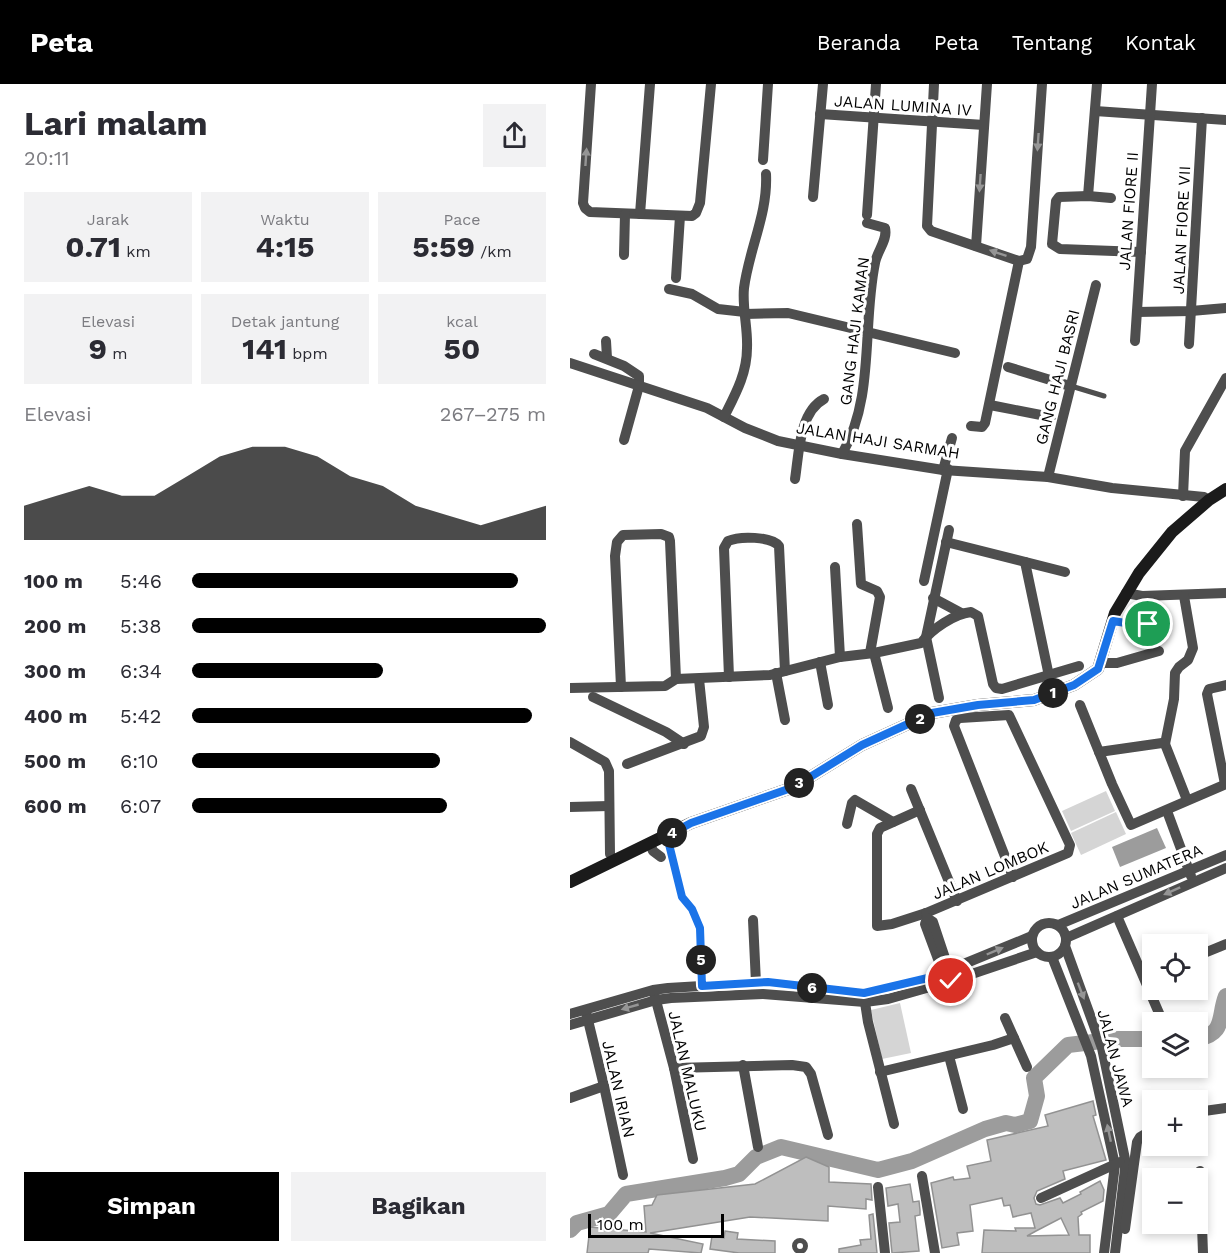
<!DOCTYPE html>
<html lang="id">
<head>
<meta charset="utf-8">
<style>
  body { margin:0; font-family:"Work Sans",sans-serif; background:#f2f2f3; color:#2b2b33; height:100vh; display:flex; flex-direction:column; font-size:22px; white-space:nowrap }
  * { box-sizing:border-box; margin:0 }
  p { font-size:20px; color:#7c7c81 }
  .icon { flex:none; width:33px; height:33px; fill:none; stroke:currentColor; stroke-width:2; stroke-linecap:round; stroke-linejoin:round }
  .map { position:relative; flex:1; overflow:hidden }
  .details { display:flex; flex-direction:column; background:#fff; width:570px }
  .details>* { flex:none }
  .fabs { position:absolute; left:572px; top:850px; display:grid; gap:12px }
  .fabs a { display:grid; place-items:center; width:66px; height:66px; border-radius:0px; background:#fff; box-shadow:0 3px 9px #0003; font-size:30px }
  .scale { position:absolute; left:18px; bottom:15px; width:136px; box-sizing:border-box; padding-left:6px; border:3px solid #000; border-top:0; font-size:16px; line-height:21px; white-space:nowrap; color:#000; -webkit-text-stroke:4px #fff; paint-order:stroke }
  .pin { position:absolute; display:grid; place-items:center; width:51px; height:51px; color:#fff; margin:-26px; border:3px solid #fff; border-radius:50%; box-shadow:0 2px 6px #0007 }
  .km { position:absolute; width:30px; height:30px; margin:-15px; border-radius:50%; background:#222; color:#fff; font-size:16px; line-height:30px; text-align:center }
  .round { display:grid; place-items:center; flex:none; width:63px; height:63px; border-radius:0px; background:#f2f2f3 }
  .headline { display:flex; align-items:center; justify-content:space-between; height:102px; padding:0 24px }
  h1 { font-size:33px; font-weight:700; line-height:45px }
  .metrics { display:grid; grid-template-columns:repeat(3,1fr); gap:9px; height:102px; padding:6px 24px }
  .metrics div { display:grid; align-content:center; border-radius:0px; background:#f2f2f3; text-align:center }
  .metrics b { font-size:30px; font-weight:700 }
  .metrics small { font-size:16px; font-weight:400 }
  .metrics p { font-size:16px }
  .chart { height:168px; padding:12px 24px }
  .chart p { display:flex; justify-content:space-between }
  .chart svg { width:100%; height:108px; margin-top:6px; fill:#000; opacity:.7 }
  .primary-button { display:flex; gap:12px; margin-top:auto; padding:12px 24px }
  .primary-button a { flex:1; height:69px; border-radius:0px; background:#000; color:#fff; font-size:24px; font-weight:700; line-height:69px; text-align:center }
  .primary-button a+a { background:#f2f2f3; color:#2b2b33 }
  ul { padding:0 24px; list-style:none; font-size:20px }
  li { display:grid; grid-template-columns:96px 72px 1fr; align-items:center; height:45px }
  li i { height:15px; border-radius:8px; background:#000 }
  header { display:flex; align-items:center; gap:36px; box-sizing:border-box; height:84px; padding:0 30px; background:#000; color:#fff }
  header strong { font-size:28px }
  nav { display:flex; gap:33px; margin-inline-start:auto; font-size:21px }
  main { display:flex; flex:1; min-height:0 }
  .map>svg:first-child { display:block }
  .green { fill:#d5d5d5 }
  .water { fill:#9c9c9c }
  .lines { fill:none; stroke-linecap:round; stroke-linejoin:round }
  .river { stroke:#9c9c9c; stroke-width:16 }
  .building { fill:#bebebe; stroke:#929292; stroke-width:1.5; fill-rule:evenodd }
  .path { stroke:#707070; stroke-width:1.5; stroke-dasharray:1.5 3; stroke-linecap:butt }
  .lane { stroke:#4e4e4e; stroke-width:5 }
  .street { stroke:#4e4e4e; stroke-width:10 }
  .secondary { stroke:#1b1b1b; stroke-width:12 }
  .oneway { fill:#959595 }
  .route-casing { stroke:#fff; stroke-width:12 }
  .route { stroke:#1a73e8; stroke-width:8 }
  .labels { text-anchor:middle; stroke-width:6; stroke-linejoin:round; paint-order:stroke }
  .street-label { font-size:16px; fill:#000; stroke:#fff }
</style>
</head>
<body>
<header>
<strong>Peta</strong>
<nav><a>Beranda</a><a>Peta</a><a>Tentang</a><a>Kontak</a></nav>
</header>
<main>
<section class="details">
<div class="headline"><div><h1>Lari malam</h1><p>20:11</p></div><a class="round"><svg class="icon" aria-label="share" viewBox="0 0 24 24"><path d="M12 15V3M7 8l5-5 5 5M5 13v7h14v-7"/></svg></a></div>
<div class="metrics">
<div><p>Jarak</p><b>0.71<small> km</small></b></div>
<div><p>Waktu</p><b>4:15</b></div>
<div><p>Pace</p><b>5:59<small> /km</small></b></div>
</div>
<div class="metrics">
<div><p>Elevasi</p><b>9<small> m</small></b></div>
<div><p>Detak jantung</p><b>141<small> bpm</small></b></div>
<div><p>kcal</p><b>50</b></div>
</div>
<div class="chart"><p><span>Elevasi</span>267–275 m</p>
<svg viewBox="0 0 160 44" preserveAspectRatio="none"><path d="M0 44V30L10 26L20 22L30 26L40 26L50 18L60 10L70 6L80 6L90 10L100 18L110 22L120 30L130 34L140 38L150 34L160 30V44z"/></svg>
</div>
<ul>
<li><b>100 m</b>5:46<i style="width:92%"></i></li>
<li><b>200 m</b>5:38<i style="width:100%"></i></li>
<li><b>300 m</b>6:34<i style="width:54%"></i></li>
<li><b>400 m</b>5:42<i style="width:96%"></i></li>
<li><b>500 m</b>6:10<i style="width:70%"></i></li>
<li><b>600 m</b>6:07<i style="width:72%"></i></li>
</ul>
<div class="primary-button"><a>Simpan</a><a>Bagikan</a></div>
</section>
<div class="map">
<svg width="656" height="1169" viewBox="0 0 656 1169">
  <rect width="100%" height="100%" fill="#fff"/>
  <g class="green">
    <path d="M536,707L545,727L501,747L492,727Z"/>
    <path d="M546,728L556,750L511,771L501,749Z"/>
    <path d="M330,919L341,969L312,975L301,926Z"/>
  </g>
  <path class="water" d="M587,744L596,764L550,783L542,763Z"/>
  <g class="lines">
    <g class="river">
      <path d="M627,955C656,950 648,932 656,912"/>
      <path d="M0,1146L7,1139L39,1130L56,1110L155,1094L169,1090L186,1073L211,1063L308,1086L342,1077L415,1045L436,1039L445,1041L460,1037L467,1012L464,994L498,961L549,955H582"/>
    </g>
  </g>
  <g class="building">
    <path d="M523,1017L526,1031L523,1032L536,1076L493,1087L495,1095L467,1107L464,1114L466,1120L470,1121L490,1114L493,1119L511,1110L510,1108L530,1097L534,1106L533,1117L511,1128L512,1130L508,1133L509,1151H520V1169H412L414,1146L446,1147L445,1144H465L461,1129L443,1133L440,1121L434,1122L432,1114L400,1121L403,1147L387,1149L389,1161L372,1164L361,1099L383,1093L384,1096L400,1094L397,1082L421,1077L417,1056L478,1042L475,1031ZM491,1134L499,1151L457,1152L466,1147Z"/>
    <path d="M236,1073L259,1083V1098L301,1100L302,1116L296,1115V1125L258,1122V1137L180,1133L80,1149L133,1160L131,1169L79,1165L78,1169H17L20,1143L76,1148L74,1122L82,1121L87,1111L185,1100Z"/>
    <path d="M340,1100L343,1118L349,1117L350,1126V1131L345,1132L349,1167L322,1169L319,1139L330,1138L328,1120L318,1122L316,1104Z"/>
    <path d="M303,1130L307,1169H269V1165L291,1161L290,1156L301,1155L299,1131Z"/>
    <path d="M155,1147L168,1149L167,1155L205,1157V1169H169L140,1165L142,1152L154,1154Z"/>
  </g>
  <g class="lines">
    <path class="path" d="M99,762L112,813L122,825L126,835"/>
    <g class="lane">
      <path d="M501,302L534,312"/>
      <circle cx="230" cy="1162" r="5.5"/>
    </g>
    <g class="street">
      <path d="M21,0L13,119L15,124L20,128L122,132L126,129L130,119L141,0"/>
      <path d="M364,0L357,142L361,147L449,177"/>
      <path d="M525,27L656,36"/>
      <path d="M250,30L414,41"/>
      <path d="M193,76L198,0"/>
      <path d="M518,112L527,0"/>
      <path d="M243,113L253,0"/>
      <path d="M541,114L518,112L489,113L486,117L482,160L490,165L571,168"/>
      <path d="M70,130L80,0"/>
      <path d="M297,131L306,0"/>
      <path d="M406,162L417,0"/>
      <path d="M54,171L55,130"/>
      <path d="M449,177L457,175L461,163L472,0"/>
      <path d="M106,194L110,132"/>
      <path d="M99,205L122,210L148,225L175,228"/>
      <path d="M567,228L621,227L656,224"/>
      <path d="M175,230L218,229L385,269"/>
      <path d="M36,257L37,274"/>
      <path d="M565,257L582,0"/>
      <path d="M619,260L632,34"/>
      <path d="M24,270L54,282L69,292V302L54,356"/>
      <path d="M0,279L137,324L175,344L208,357L272,370L373,386L478,393L542,404L634,413L639,416"/>
      <path d="M438,283L500,302"/>
      <path d="M420,321L481,333"/>
      <path d="M154,333C165,311 177,290 177,264C178,244 172,224 174,204C179,165 198,130 196,90"/>
      <path d="M401,342L412,343L415,339L449,177"/>
      <path d="M272,370C305,314 292,242 305,179C307,167 318,156 315,144L297,139"/>
      <path d="M373,386L382,354"/>
      <path d="M478,393L526,201"/>
      <path d="M225,395C229,370 229,328 254,315"/>
      <path d="M613,412L615,367L656,294"/>
      <path d="M287,440L291,500L307,507L310,513L300,569"/>
      <path d="M376,458L495,488"/>
      <path d="M455,478L479,592"/>
      <path d="M265,483L270,573"/>
      <path d="M354,497L378,385"/>
      <path d="M556,509L572,512L656,509"/>
      <path d="M363,514L391,529"/>
      <path d="M543,537L562,540H578"/>
      <path d="M304,569L318,624"/>
      <path d="M250,578L258,621"/>
      <path d="M531,579H547L589,567"/>
      <path d="M206,589L215,636"/>
      <path d="M159,593L154,464L158,457C169,452 201,452 209,462L215,587"/>
      <path d="M51,603L45,472L47,458L53,451L91,450L99,453L100,457L106,595"/>
      <path d="M0,604L95,602L106,595L200,591L270,573L304,569L351,559C362,545 384,530 401,528L408,532L423,600L426,604L432,605L509,582"/>
      <path d="M23,613L96,648L114,660"/>
      <path d="M369,614L356,553L379,446"/>
      <path d="M510,621L542,700L561,741L656,700"/>
      <path d="M0,658L35,678L39,687L40,770"/>
      <path d="M595,660L604,615L605,589L609,583L618,576L623,564L614,512"/>
      <path d="M595,660L617,716"/>
      <path d="M529,668L592,659L595,660"/>
      <path d="M57,680L131,652L134,643L129,595"/>
      <path d="M655,700L637,610L639,605L656,601"/>
      <path d="M341,705L387,817"/>
      <path d="M0,723L39,722"/>
      <path d="M350,726L310,744L307,750V842L322,840L356,829L498,769L500,761L439,631L390,634L386,636L384,642L443,793"/>
      <path d="M597,727L621,792"/>
      <path d="M277,740L282,719L285,716L323,738"/>
      <path d="M80,760L83,767L91,773"/>
      <path d="M356,829L357,834L355,840L368,875L373,879L380,894"/>
      <path d="M547,832L592,936"/>
      <path d="M357,834L363,838L375,874L373,879"/>
      <path d="M183,836L186,899"/>
      <circle cx="479" cy="856" r="17"/>
      <path d="M488,841L656,771"/>
      <path d="M130,844L132,902"/>
      <path d="M496,854L656,784"/>
      <path d="M495,862L532,964L555,1075V1085L545,1169"/>
      <path d="M627,872L656,860"/>
      <path d="M482,873L521,972L545,1081L534,1169"/>
      <path d="M84,909L104,984L123,1075"/>
      <path d="M294,912L298,938L324,1040"/>
      <path d="M16,928L34,1002L53,1091"/>
      <path d="M0,930L83,906L98,904L198,898L294,909L362,893L462,852"/>
      <path d="M435,934L457,983"/>
      <path d="M0,941L86,916L101,914L193,910L295,918L318,915L381,897L467,868"/>
      <path d="M379,972L393,1025"/>
      <path d="M173,981L188,1063"/>
      <path d="M104,984L222,981L236,983L241,990L258,1051"/>
      <path d="M310,988L423,961L444,954"/>
      <path d="M0,1014L34,1002"/>
      <path d="M627,1028L656,1024"/>
      <path d="M630,1087L633,1169"/>
      <path d="M352,1092L365,1169"/>
      <path d="M308,1103L315,1169"/>
      <path d="M471,1114L550,1078"/>
      <path d="M555,1145L567,1058L570,1053L582,1046"/>
    </g>
    <path class="secondary" d="M0,798L121,739L224,703L292,661L362,629L408,621L464,616L504,601L528,585L545,529L569,489L602,448L639,416L656,405"/>
  </g>
  <defs><path id="oneway-solid" d="M-6-.8H1V-3.2L6.5 0L1 3.2V.8H-6Z" transform="scale(1.5)"/></defs>
  <g class="oneway">
    <use href="#oneway-solid" transform="translate(468 58) rotate(94)"/>
    <use href="#oneway-solid" transform="translate(16 73) rotate(-86)"/>
    <use href="#oneway-solid" transform="translate(410 99) rotate(94)"/>
    <use href="#oneway-solid" transform="translate(428 169) rotate(-161)"/>
    <use href="#oneway-solid" transform="translate(602 807) rotate(156)"/>
    <use href="#oneway-solid" transform="translate(425 867) rotate(-23)"/>
    <use href="#oneway-solid" transform="translate(511 907) rotate(69)"/>
    <use href="#oneway-solid" transform="translate(60 923) rotate(164)"/>
    <use href="#oneway-solid" transform="translate(539 1049) rotate(-102)"/>
  </g>
  <g class="lines">
    <defs>
      <path id="route" d="M381,897L377,887L362,893L294,909L198,898L132,902L130,844L122,825L112,813L97,752L121,739L224,703L292,661L362,629L408,621L464,616L504,601L528,585L543,537L562,540H578"/>
    </defs>
    <use href="#route" class="route-casing"/>
    <use href="#route" class="route"/>
  </g>
  <g class="labels">
    <g class="street-label">
      <text transform="translate(333 21) rotate(4)" y="6">JALAN LUMINA IV</text>
      <text transform="translate(558 127) rotate(-86)" y="6">JALAN FIORE II</text>
      <text transform="translate(611 146) rotate(-87)" y="6">JALAN FIORE VII</text>
      <text transform="translate(284 247) rotate(-83)" y="6">GANG HAJI KAMAN</text>
      <text transform="translate(487 293) rotate(-76)" y="6">GANG HAJI BASRI</text>
      <text transform="translate(308 356) rotate(9)" y="6">JALAN HAJI SARMAH</text>
      <text transform="translate(420 786) rotate(-23)" y="6">JALAN LOMBOK</text>
      <text transform="translate(566 792) rotate(-23)" y="6">JALAN SUMATERA</text>
      <text transform="translate(546 974) rotate(75)" y="6">JALAN JAWA</text>
      <text transform="translate(118 987) rotate(77)" y="6">JALAN MALUKU</text>
      <text transform="translate(49 1005) rotate(77)" y="6">JALAN IRIAN</text>
    </g>
  </g>
</svg>
<div class="fabs">
<a><svg class="icon" aria-label="locate" viewBox="0 0 24 24"><circle cx="12" cy="12" r="6"/><path d="M12 2v4M12 18v4M2 12h4M18 12h4"/></svg></a>
<a><svg class="icon" aria-label="layers" viewBox="0 0 24 24"><path d="M12 4l9 5-9 5-9-5zM3 14l9 5 9-5"/></svg></a>
<a>+</a>
<a>−</a>
</div>
<div class="scale">100 m</div>
<div class="pin" style="left:578px;top:540px;background:#1e9e55"><svg class="icon" aria-label="arrive" viewBox="0 0 24 24"><path d="M6 21V4h12l-3 4 3 4H6"/></svg></div>
<div class="pin" style="left:381px;top:897px;background:#d93025"><svg class="icon" aria-label="check" viewBox="0 0 24 24"><path d="M5 12l5 5 9-10"/></svg></div>
<b class="km" style="left:483px;top:609px">1</b>
<b class="km" style="left:350px;top:635px">2</b>
<b class="km" style="left:229px;top:699px">3</b>
<b class="km" style="left:102px;top:749px">4</b>
<b class="km" style="left:131px;top:876px">5</b>
<b class="km" style="left:242px;top:904px">6</b>
</div>
</main>
</body>
</html>
